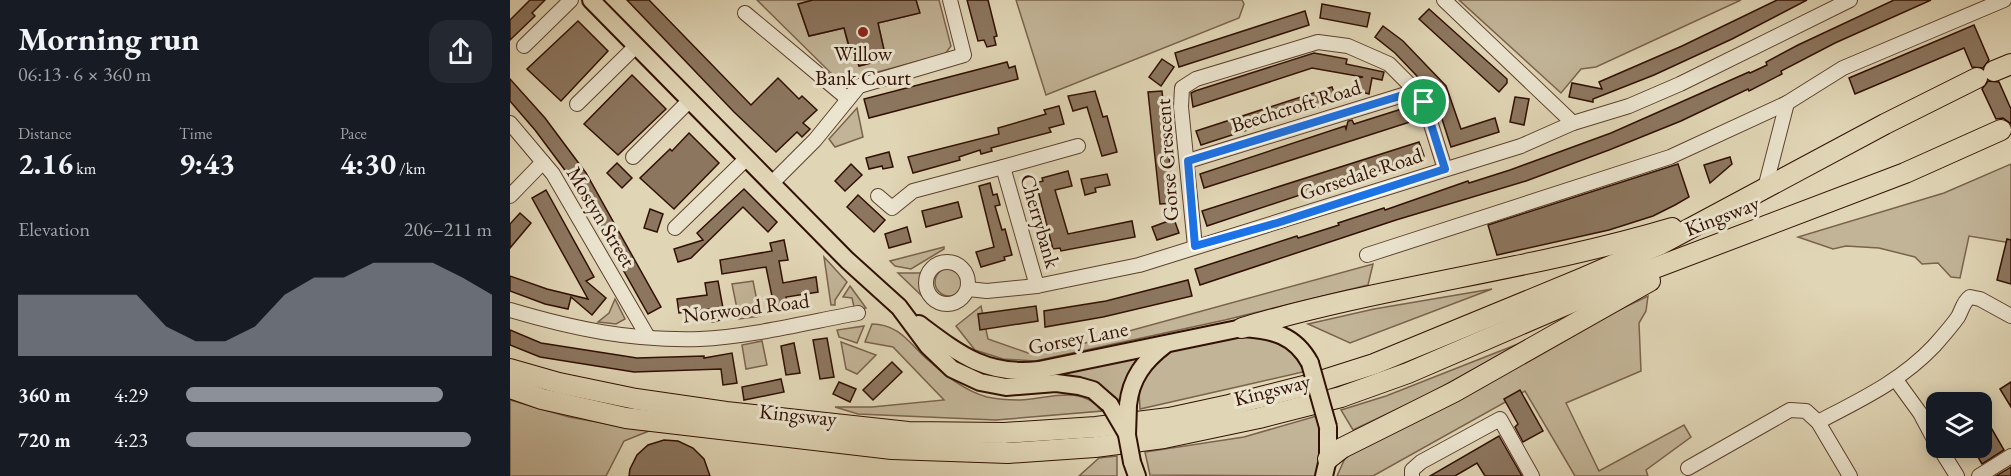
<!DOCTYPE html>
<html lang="en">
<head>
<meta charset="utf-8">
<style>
  body { margin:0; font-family:"EB Garamond",serif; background:#242831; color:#f1f3f6; height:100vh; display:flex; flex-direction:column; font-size:22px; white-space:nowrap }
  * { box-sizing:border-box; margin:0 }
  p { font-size:20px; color:#9ea1a6 }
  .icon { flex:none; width:33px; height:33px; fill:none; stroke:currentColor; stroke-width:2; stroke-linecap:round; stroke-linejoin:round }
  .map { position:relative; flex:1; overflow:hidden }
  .drawer { display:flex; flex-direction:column; background:#171b24; width:510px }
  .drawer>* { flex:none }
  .tools { position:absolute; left:1416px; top:392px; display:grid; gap:12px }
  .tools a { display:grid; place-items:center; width:66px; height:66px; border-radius:12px; background:#171b24; box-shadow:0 3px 15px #0003; font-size:30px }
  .pin { position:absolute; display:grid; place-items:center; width:51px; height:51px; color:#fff; margin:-26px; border:3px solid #fff; border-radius:50%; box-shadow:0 2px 6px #0007 }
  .round { display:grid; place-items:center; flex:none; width:63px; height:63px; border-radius:18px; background:#242831 }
  .summary { display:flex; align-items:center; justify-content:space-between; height:102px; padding:0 18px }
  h1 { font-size:33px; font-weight:700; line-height:45px }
  .figures { display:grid; grid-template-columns:repeat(3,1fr); gap:9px; height:102px; padding:6px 18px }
  .figures div { display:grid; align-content:center }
  .figures b { font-size:30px; font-weight:700 }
  .figures small { font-size:16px; font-weight:400 }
  .figures p { font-size:16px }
  .chart { height:168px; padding:12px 18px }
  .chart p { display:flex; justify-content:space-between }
  .chart svg { width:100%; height:108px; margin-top:6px; fill:#8c9099; opacity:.7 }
  ul { padding:0 18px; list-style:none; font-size:20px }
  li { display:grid; grid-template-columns:96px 72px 1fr; align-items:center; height:45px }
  li i { height:15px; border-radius:8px; background:#8c9099 }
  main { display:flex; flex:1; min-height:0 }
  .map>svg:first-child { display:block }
  .green { fill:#c2b497; stroke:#7a624c; stroke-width:1.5 }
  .building { fill:#8c765f; stroke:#311002; stroke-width:1.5 }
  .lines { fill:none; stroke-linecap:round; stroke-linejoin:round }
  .minor-casing { stroke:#5d412f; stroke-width:16 }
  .major-casing { stroke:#311002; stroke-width:20 }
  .highway-casing { stroke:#311002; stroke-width:22 }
  .minor { stroke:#ebe4cf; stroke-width:14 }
  .major { stroke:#e0d5b5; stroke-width:16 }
  .highway { stroke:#e0d5b5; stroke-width:20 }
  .major-bridge-casing { stroke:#311002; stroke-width:20; stroke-linecap:butt }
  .major-bridge { stroke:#e0d5b5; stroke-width:16 }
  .route-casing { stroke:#fff; stroke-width:12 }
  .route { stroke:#1a73e8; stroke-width:8 }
  .poi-dot { fill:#8f2418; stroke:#ebe4cf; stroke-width:2 }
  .labels { text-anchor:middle; stroke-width:6; stroke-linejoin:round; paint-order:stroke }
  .poi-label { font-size:21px; fill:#311002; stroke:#ebe4cf }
  .street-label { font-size:21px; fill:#311002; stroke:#ebe4cf }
</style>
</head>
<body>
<main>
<section class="drawer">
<div class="summary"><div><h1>Morning run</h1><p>06:13 · 6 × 360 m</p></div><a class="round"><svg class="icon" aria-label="share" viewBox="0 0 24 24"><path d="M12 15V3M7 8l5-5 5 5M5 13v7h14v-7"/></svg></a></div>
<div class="figures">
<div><p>Distance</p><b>2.16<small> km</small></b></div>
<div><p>Time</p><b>9:43</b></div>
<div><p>Pace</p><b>4:30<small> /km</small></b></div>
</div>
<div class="chart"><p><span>Elevation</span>206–211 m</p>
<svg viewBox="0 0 160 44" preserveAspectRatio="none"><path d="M0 44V19L10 19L20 19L30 19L40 19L50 32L60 38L70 38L80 32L90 19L100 12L110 12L120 6L130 6L140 6L150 12L160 19V44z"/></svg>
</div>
<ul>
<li><b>360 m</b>4:29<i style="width:84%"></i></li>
<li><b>720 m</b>4:23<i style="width:93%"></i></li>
</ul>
</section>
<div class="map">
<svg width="1501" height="476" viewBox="0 0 1501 476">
  <rect width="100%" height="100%" fill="#e0d5b5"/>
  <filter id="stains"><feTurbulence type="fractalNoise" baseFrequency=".00333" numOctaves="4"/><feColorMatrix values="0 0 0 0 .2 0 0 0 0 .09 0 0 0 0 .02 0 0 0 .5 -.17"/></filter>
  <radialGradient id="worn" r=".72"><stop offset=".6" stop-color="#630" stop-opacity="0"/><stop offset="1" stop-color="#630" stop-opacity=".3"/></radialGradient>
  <g class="green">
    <path d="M247,0H303L288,4L299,36L334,28L342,61L347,60L349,66L376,59L368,23L409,13L406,0H429L441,46L435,54L330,82Z"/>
    <path d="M506,0H732L734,4L729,18L536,95Z"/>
    <path d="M949,0H1231L1086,67L1071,69L1051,93Z"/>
    <path d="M347,108L353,137L325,147L319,139Z"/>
    <path d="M1501,164V243L1459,236L1450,278L1441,277L1428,263L1412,264L1405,257L1369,248L1336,246L1323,249L1288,237L1434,193Z"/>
    <path d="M434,247V249L401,269L385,266L380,261Z"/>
    <path d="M314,257L337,282L325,300V305H321Z"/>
    <path d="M863,264L858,285L715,320L525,361L493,359L465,350L446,326L471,306L478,339L518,353L568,345Z"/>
    <circle cx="439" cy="282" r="14"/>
    <path d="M388,273H411L410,283L413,297Z"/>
    <path d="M243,281L250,316L229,319L222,284Z"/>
    <path d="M340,286L356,308L348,309L344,307L342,298L333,297Z"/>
    <path d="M982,289L840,343L798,324L864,309Z"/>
    <path d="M1138,296L1136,311L1129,323L1131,371L1056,403L1089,471L1174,425L1181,437L1136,470L1138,476H1065L1015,391L863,476H827L836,456L1111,309Z"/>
    <path d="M105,299L115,319L106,324L88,322L99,313Z"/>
    <path d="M362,324C389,324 400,344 418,360C435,375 455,391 477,397C487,399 500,400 510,400C538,399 571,384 592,411L486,420L348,414L325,407H362L434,400L383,347L355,342Z"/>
    <path d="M354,326L347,343L329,337L327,330Z"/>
    <path d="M739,333L779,344L797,371L630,409L629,390L640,367L661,350Z"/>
    <path d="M252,341L257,365L236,369L232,345Z"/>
    <path d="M331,342L366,355L347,374L336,369Z"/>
    <path d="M1013,342L915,396L843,430L831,410L876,396Z"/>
    <path d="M632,355L613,387V398L609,400C584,379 566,376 535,377Z"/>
    <path d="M0,400L59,417L139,431L114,441L96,476H0Z"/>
    <path d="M810,415L813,443L806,476L640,475L635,452L734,437Z"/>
    <path d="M607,456V476H569L589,458Z"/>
  </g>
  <g class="building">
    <path d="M20,0H35L22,13L25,16L0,40V20Z"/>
    <path d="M117,0H139L241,105L268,78L289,99L292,96L307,110L293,123L300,129L292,137L287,132L266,152L224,112Z"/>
    <path d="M303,0H406L410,13L368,23L376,59L349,66L347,60L343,61L334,28L299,36L288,4Z"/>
    <path d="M457,0H478L487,36L484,37L486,45L477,47L474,40L468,41Z"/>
    <path d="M1267,0H1297L1222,39L1144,75L1083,99V102L1059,97L1062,83L1092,89L1089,82L1172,46Z"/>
    <path d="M1384,0H1421L1325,43L1271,71L1272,74L1239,91L1238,89L1171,121L1099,150L1016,181L886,220L690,285L685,269L787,236L788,238L829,225L828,223L874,208L875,210L958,181L959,183L1000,170L1101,133L1239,72L1240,73L1257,65L1256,62L1288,45Z"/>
    <path d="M812,4L860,13L857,27L810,18Z"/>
    <path d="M919,9L997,79V83L989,92L909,19Z"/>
    <path d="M795,11L799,25L669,67L665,53Z"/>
    <path d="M68,21L98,51L51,101L17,69Z"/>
    <path d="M1464,25L1479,60L1473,68L1462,67L1454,48L1345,94L1339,78Z"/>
    <path d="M873,26L893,41L936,86L951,129L985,118L989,132L941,147L924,94L885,53L865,37Z"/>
    <path d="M804,53L837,59L836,64L874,72L872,80L862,78L859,94L845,90L848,78L853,77L802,68L683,107L681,93L685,91Z"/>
    <path d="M652,59L664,67L651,86L639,77Z"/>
    <path d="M497,62L499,68L505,66L508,79L359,118L354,99Z"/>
    <path d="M122,75L156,109L108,155L74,124Z"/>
    <path d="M0,79L35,118L76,173L151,307L138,314L63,181L25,130L0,101Z"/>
    <path d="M1478,81L1489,82L1501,109V124L1493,118L1486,119L1472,89Z"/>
    <path d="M822,87L827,101L691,145L686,131Z"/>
    <path d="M585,91L593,117L597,116L607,152L592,156L577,107L563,111L558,96Z"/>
    <path d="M652,91L664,203L650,204L638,92Z"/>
    <path d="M1005,97L1019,99L1014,125L1000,122Z"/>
    <path d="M549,106L554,124L539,128L541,132L481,148L482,151L471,154L470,150L449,157L450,160L403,173L398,157L489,134L488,128L536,114L534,110Z"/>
    <path d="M898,107L903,121L694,188L690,174L835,126L836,129L838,121L842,120L844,124Z"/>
    <path d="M179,133L209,163L164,209L130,178L160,149L162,151Z"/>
    <path d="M909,142L914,156L866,172L865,170L697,226L692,211Z"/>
    <path d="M379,152L383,167L373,169L372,166L359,169L356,158Z"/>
    <path d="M1220,157L1222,164L1200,183L1194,165Z"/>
    <path d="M107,163L122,178L112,188L97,173Z"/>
    <path d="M341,164L352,175L335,191L325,181Z"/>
    <path d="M1168,164L1179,197L1165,205L1143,216L1099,230L987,255L978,225Z"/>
    <path d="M558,171L562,186L545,190L558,234L622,221L625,237L551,251L550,248L543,249L526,183L533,181L532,178Z"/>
    <path d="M597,174L600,185L585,188L586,192L575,195L571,179Z"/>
    <path d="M480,183L483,195L487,194L490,205L485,206L492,230L495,229L502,255L494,257L495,260L471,267L466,252L484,247L469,186Z"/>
    <path d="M234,189L267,222L258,232L233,207L181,258L168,262L164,249L193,240L187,233Z"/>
    <path d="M36,190L84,277L76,281L96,298L82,315L61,297L58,309L35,304L0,291V276L37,289L78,299L22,198Z"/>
    <path d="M348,195L375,220L364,232L337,207Z"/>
    <path d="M448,202L452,217L416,227L412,211Z"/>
    <path d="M140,209L153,214L147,232L134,228Z"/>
    <path d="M10,213L21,223L0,248V224Z"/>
    <path d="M664,219L669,233L647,240L642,227Z"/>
    <path d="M397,227L401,242L379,248L375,234Z"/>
    <path d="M1497,239L1501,240V284L1487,280Z"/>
    <path d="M274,240L278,260L269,261L273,283L306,277L308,292L276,297L278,308L265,311L256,267L212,274L210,260L262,251L260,243Z"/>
    <path d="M678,280L682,296L593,317L535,327L534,311L596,301Z"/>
    <path d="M208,281L215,319L202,322L200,309L169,313L167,299L197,295L195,283Z"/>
    <path d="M526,306L528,321L470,330L468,314Z"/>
    <path d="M0,330L31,343L127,358L194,356V358L222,353L227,383L213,385L211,369L124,372L30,357L0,345Z"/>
    <path d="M317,338L324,377L310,379L303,340Z"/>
    <path d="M284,343L290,373L276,375L271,346Z"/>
    <path d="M382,362L392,372L363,400L353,390Z"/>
    <path d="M271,379L274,392L234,400L232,387Z"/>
    <path d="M329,382L346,389L340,402L323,394Z"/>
    <path d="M1501,382V407L1490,389Z"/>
    <path d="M1010,390L1033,431L1013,442L1005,427L1008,424L994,399Z"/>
    <path d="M1472,412L1494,450L1472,464L1462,447H1472Z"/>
    <path d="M989,436L1012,476H975L967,463L945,476H920Z"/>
    <path d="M154,440L168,441L183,448L194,459L200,476H119L120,469L127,455L138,445Z"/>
    <path d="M1501,467V476H1486Z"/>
  </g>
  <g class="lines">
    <defs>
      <g id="minor">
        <path d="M934,0L1063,123"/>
        <path d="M235,13L338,99"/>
        <path d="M14,46L61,0"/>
        <path d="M67,104L126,46"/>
        <path d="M0,123L43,174L138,337"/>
        <path d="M123,157L180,100"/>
        <path d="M678,161L906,91"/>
        <path d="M262,183L305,140L349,86L454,55L440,0"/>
        <path d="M1255,188L1277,103"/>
        <path d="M0,196L33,162"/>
        <path d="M368,196L382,208L403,191L493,167"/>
        <path d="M165,228L237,158"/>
        <path d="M685,246L671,107L672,88L686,79L808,42L838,46L879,64L906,91L914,102L935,169"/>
        <path d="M857,255L1160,157L1277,103L1333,68L1494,0"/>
        <circle cx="437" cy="283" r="21"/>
        <path d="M527,286L493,167L568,146"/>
        <path d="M458,289L477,291L527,286L629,265L1011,146L1063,123L1119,106L1170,84L1340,0"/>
        <path d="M0,310C64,329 122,341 190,339C239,337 299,322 348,313"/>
        <path d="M1386,380L1410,413L1426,443"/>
        <path d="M1308,422C1350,400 1391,381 1424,346C1432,337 1441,327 1448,317C1452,310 1453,302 1460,297L1470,299L1501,316"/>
        <path d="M1429,447L1447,476"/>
        <path d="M1178,468L1280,410L1296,411L1308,422L1340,476"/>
        <path d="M902,476V470L911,462L990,419L1022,476"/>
        <path d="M1469,476L1501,456"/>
      </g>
      <g id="major">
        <path d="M81,0L337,260L389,307L418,346L442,369L470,382L496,387L546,383L569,386L583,390L600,405"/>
        <path d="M409,324C449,354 476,376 529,370L732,328C763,330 785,335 800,363"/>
        <path d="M618,405C621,378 634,361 655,345"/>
        <path d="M622,462L627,476"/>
        <path d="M814,476L818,459V427"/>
      </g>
      <g id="highway">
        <path d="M1484,71L1501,64"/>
        <path d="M732,328C873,286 1021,270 1162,228"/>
        <path d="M0,369L49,383L126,399L216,412L398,432L494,433L586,427L659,418L719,405L798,385L864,364L1073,278L1151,244L1375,124L1467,78"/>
        <path d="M0,388L32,399L116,418L382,449L498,453L585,447L654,438L749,418L831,397L898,373L1116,279L1395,173L1491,130"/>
        <path d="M818,459L832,448L944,392L1140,281"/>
      </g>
    </defs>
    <use href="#minor" class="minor-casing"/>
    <use href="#major" class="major-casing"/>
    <use href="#highway" class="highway-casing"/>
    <use href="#minor" class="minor"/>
    <use href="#major" class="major"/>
    <use href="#highway" class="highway"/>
    <defs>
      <g id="major-bridge">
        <path d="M800,363L818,427"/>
        <path d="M600,405L617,434"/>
        <path d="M618,405L617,435L622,462"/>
      </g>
    </defs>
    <use href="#major-bridge" class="major-bridge-casing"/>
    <use href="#major-bridge" class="major-bridge"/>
  </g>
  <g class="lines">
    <defs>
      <path id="route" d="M906,91L914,102L935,169L767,223L685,246L678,161Z"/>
    </defs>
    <use href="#route" class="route-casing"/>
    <use href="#route" class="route"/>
  </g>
  <circle class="poi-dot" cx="353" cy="32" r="6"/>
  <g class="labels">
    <g class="poi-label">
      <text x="353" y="61">Willow<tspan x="353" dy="24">Bank Court</tspan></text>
    </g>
    <g class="street-label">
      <text transform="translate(786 106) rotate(-17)" y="7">Beechcroft Road</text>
      <text transform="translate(657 160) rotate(-94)" y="7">Gorse Crescent</text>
      <text transform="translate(851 174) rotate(-18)" y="7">Gorsedale Road</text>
      <text transform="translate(1212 216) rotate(-21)" y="7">Kingsway</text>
      <text transform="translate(91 217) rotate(59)" y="7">Mostyn Street</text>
      <text transform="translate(530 221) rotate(74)" y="7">Cherrybank</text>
      <text transform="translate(236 308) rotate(-7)" y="7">Norwood Road</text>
      <text transform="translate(568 338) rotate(-11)" y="7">Gorsey Lane</text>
      <text transform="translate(762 390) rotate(-14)" y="7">Kingsway</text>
      <text transform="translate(288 415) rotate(6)" y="7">Kingsway</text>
    </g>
  </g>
  <rect width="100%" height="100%" filter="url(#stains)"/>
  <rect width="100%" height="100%" fill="url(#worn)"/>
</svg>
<div class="tools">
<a><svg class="icon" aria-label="layers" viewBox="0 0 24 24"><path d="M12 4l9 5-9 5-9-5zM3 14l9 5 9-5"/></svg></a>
</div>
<div class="pin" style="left:914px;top:102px;background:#1e9e55"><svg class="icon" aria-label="arrive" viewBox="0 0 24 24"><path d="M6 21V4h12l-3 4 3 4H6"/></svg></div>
</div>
</main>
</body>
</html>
